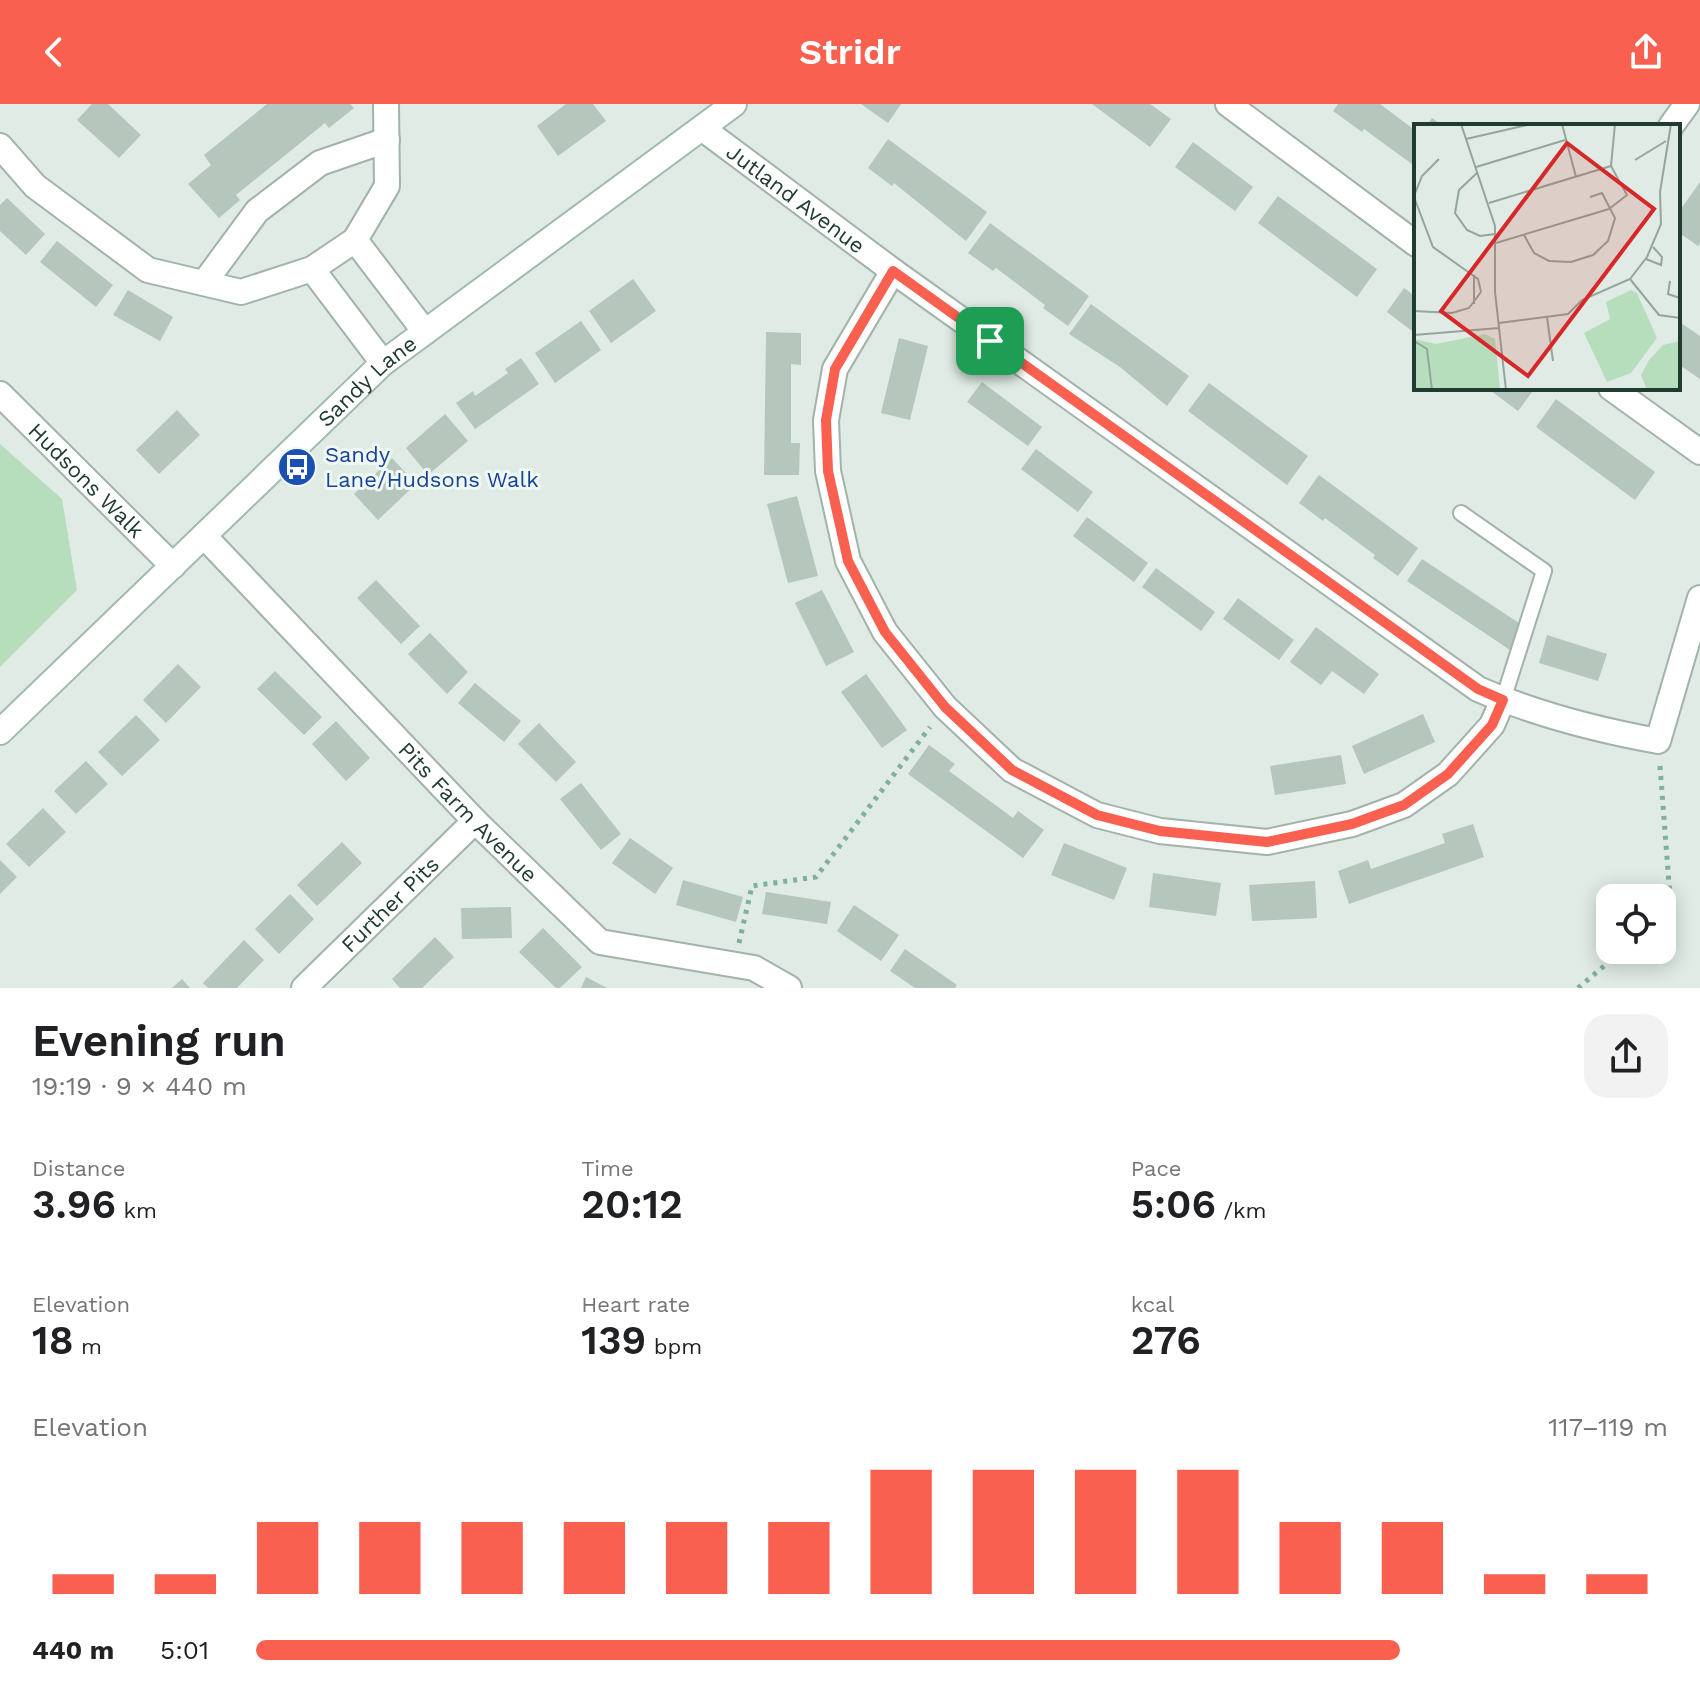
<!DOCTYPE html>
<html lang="en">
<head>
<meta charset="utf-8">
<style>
  body { margin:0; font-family:"Work Sans",sans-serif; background:#f2f2f2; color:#202124; height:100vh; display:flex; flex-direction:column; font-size:30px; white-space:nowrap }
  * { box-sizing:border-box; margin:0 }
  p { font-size:26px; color:#757577 }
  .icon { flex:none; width:44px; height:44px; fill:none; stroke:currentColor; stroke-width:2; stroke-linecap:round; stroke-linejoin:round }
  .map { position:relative; height:884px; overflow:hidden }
  .panel { display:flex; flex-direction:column; background:#fff; flex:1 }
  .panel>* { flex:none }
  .tools { position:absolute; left:1596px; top:780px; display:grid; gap:16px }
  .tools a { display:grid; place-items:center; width:80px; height:80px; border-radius:16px; background:#fff; box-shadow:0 4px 20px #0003; font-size:40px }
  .pin { position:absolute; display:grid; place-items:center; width:68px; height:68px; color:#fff; margin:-34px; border-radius:16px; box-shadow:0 4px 12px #0006 }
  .round { display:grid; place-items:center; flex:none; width:84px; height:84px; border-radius:24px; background:#f2f2f2 }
  .head { display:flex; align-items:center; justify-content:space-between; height:136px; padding:0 32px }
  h1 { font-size:44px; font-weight:600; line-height:60px }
  .figures { display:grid; grid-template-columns:repeat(3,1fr); gap:12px; height:136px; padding:8px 32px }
  .figures div { display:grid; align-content:center }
  .figures b { font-size:40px; font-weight:600 }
  .figures small { font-size:22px; font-weight:400 }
  .figures p { font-size:22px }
  .chart { height:224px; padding:16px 32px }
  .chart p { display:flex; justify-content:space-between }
  .chart svg { width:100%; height:144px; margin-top:8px; stroke:#f96050; stroke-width:6 }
  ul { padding:0 32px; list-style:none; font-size:26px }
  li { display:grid; grid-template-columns:128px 96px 1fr; align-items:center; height:60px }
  li i { height:20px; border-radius:10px; background:#f96050 }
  header { display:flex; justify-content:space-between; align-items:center; height:104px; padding:0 32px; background:#f96050; color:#fff; font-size:36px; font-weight:600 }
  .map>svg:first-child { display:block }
  .green { fill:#b7debc }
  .building { fill:#b5c6bd }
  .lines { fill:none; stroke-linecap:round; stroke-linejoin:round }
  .service-casing { stroke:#a2b3aa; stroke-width:18 }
  .minor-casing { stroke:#a2b3aa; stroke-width:28 }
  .secondary-casing { stroke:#a0bbae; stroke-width:28 }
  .path { stroke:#7eb199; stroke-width:5; stroke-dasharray:4 6; stroke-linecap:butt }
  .service { stroke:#fff; stroke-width:14 }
  .minor { stroke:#fff; stroke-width:24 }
  .secondary { stroke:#fff; stroke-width:24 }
  .route-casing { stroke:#fff; stroke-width:16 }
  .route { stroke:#f96050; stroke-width:10 }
  .labels { text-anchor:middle; stroke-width:6; stroke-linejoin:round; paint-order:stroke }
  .street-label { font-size:22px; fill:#203c30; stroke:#f0f8f3 }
  .transit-label { font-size:22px; fill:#164399; stroke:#f0f8f3; text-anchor:start }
  .inset-road { fill:none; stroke:#93a59c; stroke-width:2 }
  .view { fill:#d62828; fill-opacity:0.15; stroke:#d62828; stroke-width:4 }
  .inset-edge { fill:none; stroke:#203c30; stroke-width:4 }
</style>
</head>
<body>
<header><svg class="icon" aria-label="back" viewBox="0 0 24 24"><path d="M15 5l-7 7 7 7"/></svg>Stridr<svg class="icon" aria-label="share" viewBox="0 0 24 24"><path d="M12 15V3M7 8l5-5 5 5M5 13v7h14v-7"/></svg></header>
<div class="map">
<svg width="1700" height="884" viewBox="0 0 1700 884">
  <rect width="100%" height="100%" fill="#dfebe4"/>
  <path class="green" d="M0,340L62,395L77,486L0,563Z"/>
  <g class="building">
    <path d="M92,0H108L141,31L119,54L77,16Z"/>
    <path d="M267,0H350L354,4L329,24L325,19L236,91L240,96L219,114L188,80L211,61L204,51Z"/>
    <path d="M566,0H593L606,17L558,52L537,22Z"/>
    <path d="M861,0H901L888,19Z"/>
    <path d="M1092,0H1150L1171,15L1150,43Z"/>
    <path d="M1338,0H1380L1416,27V63L1364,25L1362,28L1333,7Z"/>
    <path d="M1432,14L1443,22H1426Z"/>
    <path d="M888,35L987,108L966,137L894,79L892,82L868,64Z"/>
    <path d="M1193,38L1253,83L1235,107L1175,63Z"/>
    <path d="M1700,78V139L1698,142L1678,128V109Z"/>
    <path d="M1278,92L1377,165L1357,193L1258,119Z"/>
    <path d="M7,94L45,130L26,151L0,127V101Z"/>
    <path d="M990,119L1089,192L1068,222L1043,204L1045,201L996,164L993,167L968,149Z"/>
    <path d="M57,137L113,181L96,203L40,158Z"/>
    <path d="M633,175L656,207L611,239L589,207Z"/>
    <path d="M1404,184L1416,193V230L1387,208Z"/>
    <path d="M128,186L173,213L160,237L113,211Z"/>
    <path d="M1091,200L1189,272L1167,302L1120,263L1069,230Z"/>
    <path d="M581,217L601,246L555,279L535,249Z"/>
    <path d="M1678,217L1700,232V275L1678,260Z"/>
    <path d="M766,228L801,229V261L791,260V339H800L799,371H764Z"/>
    <path d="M899,234L928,242L910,316L881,309Z"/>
    <path d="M521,254L539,280L475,325L456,299L473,287L475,292L508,269L505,265Z"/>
    <path d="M982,278L1042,323L1028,342L967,298Z"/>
    <path d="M1209,279L1308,352L1287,381L1188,307Z"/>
    <path d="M1487,284H1535L1518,307Z"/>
    <path d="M1556,295L1655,368L1635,396L1536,323Z"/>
    <path d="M177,306L200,331L159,370L136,346Z"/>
    <path d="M445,310L468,337L428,371L406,344Z"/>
    <path d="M1036,345L1093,388L1078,408L1021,365Z"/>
    <path d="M392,354L416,380L378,416L354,390Z"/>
    <path d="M1319,371L1418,444L1398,472L1373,454L1375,451L1325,414L1323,417L1299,399Z"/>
    <path d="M797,392L818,472L788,479L767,400Z"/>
    <path d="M1087,413L1148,459L1134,478L1073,432Z"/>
    <path d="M1422,455L1525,523L1510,546L1407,477Z"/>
    <path d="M1156,464L1215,508L1201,527L1142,483Z"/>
    <path d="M376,476L420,522L401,540L357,494Z"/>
    <path d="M822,486L854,548L826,562L795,499Z"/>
    <path d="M1238,494L1294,536L1279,556L1223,515Z"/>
    <path d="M1316,523L1379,570L1364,590L1332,567L1321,581L1290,558Z"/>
    <path d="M430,529L468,568L447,590L408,550Z"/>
    <path d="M1547,531L1607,550L1598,577L1539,559Z"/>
    <path d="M178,560L201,583L166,619L143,596Z"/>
    <path d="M275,567L322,613L304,631L257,585Z"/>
    <path d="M866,570L907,626L882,644L841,588Z"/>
    <path d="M475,579L521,617L504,638L458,599Z"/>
    <path d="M1423,610L1435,638L1364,670L1352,642Z"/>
    <path d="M136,611L160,636L122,672L98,648Z"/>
    <path d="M336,617L370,654L346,677L312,640Z"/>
    <path d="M539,619L576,658L556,678L518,640Z"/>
    <path d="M929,641L955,660L949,667L1013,714L1018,707L1044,726L1023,754L908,670Z"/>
    <path d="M1341,651L1346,680L1275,691L1270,662Z"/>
    <path d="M86,657L108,680L76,710L54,687Z"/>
    <path d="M581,679L621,730L601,746L560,695Z"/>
    <path d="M43,704L66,728L29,763L6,740Z"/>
    <path d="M1473,720L1484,753L1349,800L1338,767L1368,756L1371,765L1445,739L1442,730Z"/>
    <path d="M630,734L673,764L655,790L612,759Z"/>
    <path d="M342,738L362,759L317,802L297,781Z"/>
    <path d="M1064,739L1127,764L1114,796L1051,771Z"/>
    <path d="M0,756L17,773L0,790Z"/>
    <path d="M1153,769L1221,779L1216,812L1149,803Z"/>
    <path d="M683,776L743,793L736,818L676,801Z"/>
    <path d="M1315,777L1317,814L1252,817L1249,781Z"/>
    <path d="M766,788L831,798L827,820L762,810Z"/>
    <path d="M290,790L314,815L279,850L255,825Z"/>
    <path d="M854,801L899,831L881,857L837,827Z"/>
    <path d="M511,803L512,834L462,835L461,804Z"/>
    <path d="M543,824L582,863L560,884H556L519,848Z"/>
    <path d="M435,833L454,853L422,884H400L392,875Z"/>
    <path d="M244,836L264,856L237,884H208L203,879Z"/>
    <path d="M905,845L957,881L955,884H915L890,867Z"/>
    <path d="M586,873L607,884H581Z"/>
    <path d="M182,875L190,884H172Z"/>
  </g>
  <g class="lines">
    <defs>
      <path id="service" d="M1461,409L1544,467L1503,596"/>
      <g id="minor">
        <path d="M1228,0L1416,140"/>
        <path d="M1671,22L1687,0"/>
        <path id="s1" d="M703,25L893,167L1478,585C1535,610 1597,626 1658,637L1700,494"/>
        <path d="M0,42L35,82L148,166L241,188L312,165L355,136L387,82L386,0"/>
        <path d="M355,136L425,228"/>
        <path d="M312,165L383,259"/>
        <path d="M893,167L835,265L826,316L828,367L848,457L885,528L945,603L1012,666L1097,711L1160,727L1267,738L1352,720L1404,701L1448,670L1492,621L1503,596"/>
        <path d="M204,179L257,107L320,59L387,36"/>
        <path d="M1611,284L1700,348"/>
        <path id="s2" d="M0,290L173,462"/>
        <path id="s3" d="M204,432L475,717L600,838L754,864L789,884"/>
        <path id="s4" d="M304,884L475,717"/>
      </g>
      <g id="secondary">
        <path id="s5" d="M0,628L383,259L734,0"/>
      </g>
    </defs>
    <use href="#service" class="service-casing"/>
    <use href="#minor" class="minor-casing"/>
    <use href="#secondary" class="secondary-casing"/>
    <g class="path">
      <path d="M1660,662L1671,806L1662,814"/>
      <path d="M739,839L752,782L816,773L930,623"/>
      <path d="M1578,884L1623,846"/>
    </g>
    <use href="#service" class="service"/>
    <use href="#minor" class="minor"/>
    <use href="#secondary" class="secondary"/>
  </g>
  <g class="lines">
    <defs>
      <path id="route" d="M893,167L1478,585L1503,596L1492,621L1448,670L1404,701L1352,720L1267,738L1160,727L1097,711L1012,666L945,603L885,528L848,457L828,367L826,316L835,265Z"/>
    </defs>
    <use href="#route" class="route-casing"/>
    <use href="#route" class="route"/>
  </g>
  <defs>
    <symbol id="bus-disc" viewBox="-11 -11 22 22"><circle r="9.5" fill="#1a4fb4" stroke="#f0f8f3"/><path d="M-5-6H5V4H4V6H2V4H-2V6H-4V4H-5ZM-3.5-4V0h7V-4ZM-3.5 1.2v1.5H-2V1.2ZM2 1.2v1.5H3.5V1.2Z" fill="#fff"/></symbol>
  </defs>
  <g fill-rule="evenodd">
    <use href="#bus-disc" x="275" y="341" width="44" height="44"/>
  </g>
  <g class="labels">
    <g class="street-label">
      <text dy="8" stroke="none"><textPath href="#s1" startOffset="116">Jutland Avenue</textPath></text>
      <text dy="8" stroke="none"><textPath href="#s5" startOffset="508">Sandy Lane</textPath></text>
      <text dy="8" stroke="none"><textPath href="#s2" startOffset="122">Hudsons Walk</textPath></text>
      <text dy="8" stroke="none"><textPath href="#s3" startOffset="382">Pits Farm Avenue</textPath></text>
      <text dy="8" stroke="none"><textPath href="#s4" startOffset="120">Further Pits</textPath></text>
    </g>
    <g class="transit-label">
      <text x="325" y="358">Sandy<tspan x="325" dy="25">Lane/Hudsons Walk</tspan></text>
    </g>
  </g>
  <g transform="translate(1414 20)">
    <rect width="266" height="266" fill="#dfebe4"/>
    <path d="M217,166L223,169L243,214L217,249L193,258L170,209L196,195L192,178ZM71,210L81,215L86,266H0V215L22,220ZM266,217V266H233L227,251L235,236L249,221Z" fill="#b7debc"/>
    <path class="inset-road" d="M47,0L81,102V168L92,266M148,0L162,53M52,15L117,0M221,36L252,17M62,43L151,16M64,48L45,66L41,89L53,106L66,112L81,110M0,72L8,52L25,35M0,73L19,123L64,155L67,168M75,79L197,42M110,111L120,129L135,137L157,138L179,131L194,117L201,94L188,69L176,73M82,119L195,85L213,71L197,42L201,0M232,135L247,141L248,133L239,123M60,151V180M216,155L245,191L266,194M256,157L254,170L266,174M0,187L38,189L55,184L67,168M133,193L139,237M85,199L154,190L168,176L216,155L233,133L247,100L246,68L257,0M0,211L85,204M0,217L13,225L18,266"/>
    <path class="view" d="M153,19L240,85L114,252L27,187Z"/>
    <rect width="266" height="266" class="inset-edge"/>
  </g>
</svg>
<div class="tools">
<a><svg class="icon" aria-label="locate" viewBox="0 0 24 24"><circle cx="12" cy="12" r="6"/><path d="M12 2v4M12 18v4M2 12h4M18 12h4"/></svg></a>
</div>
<div class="pin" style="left:990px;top:237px;background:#1e9e55"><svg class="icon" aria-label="arrive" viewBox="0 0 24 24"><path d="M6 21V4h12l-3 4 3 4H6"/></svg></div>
</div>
<section class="panel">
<div class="head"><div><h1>Evening run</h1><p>19:19 · 9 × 440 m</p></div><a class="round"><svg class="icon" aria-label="share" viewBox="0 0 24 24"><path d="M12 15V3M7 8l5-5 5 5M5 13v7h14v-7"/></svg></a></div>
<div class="figures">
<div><p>Distance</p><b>3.96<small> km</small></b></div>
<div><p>Time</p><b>20:12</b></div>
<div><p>Pace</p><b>5:06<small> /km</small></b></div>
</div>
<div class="figures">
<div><p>Elevation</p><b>18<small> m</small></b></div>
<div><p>Heart rate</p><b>139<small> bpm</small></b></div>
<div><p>kcal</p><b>276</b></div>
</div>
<div class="chart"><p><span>Elevation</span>117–119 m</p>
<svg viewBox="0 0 160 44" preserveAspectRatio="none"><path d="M5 44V38M15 44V38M25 44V22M35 44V22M45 44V22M55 44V22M65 44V22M75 44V22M85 44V6M95 44V6M105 44V6M115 44V6M125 44V22M135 44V22M145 44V38M155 44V38"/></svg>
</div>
<ul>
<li><b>440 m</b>5:01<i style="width:81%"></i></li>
</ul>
</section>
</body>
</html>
